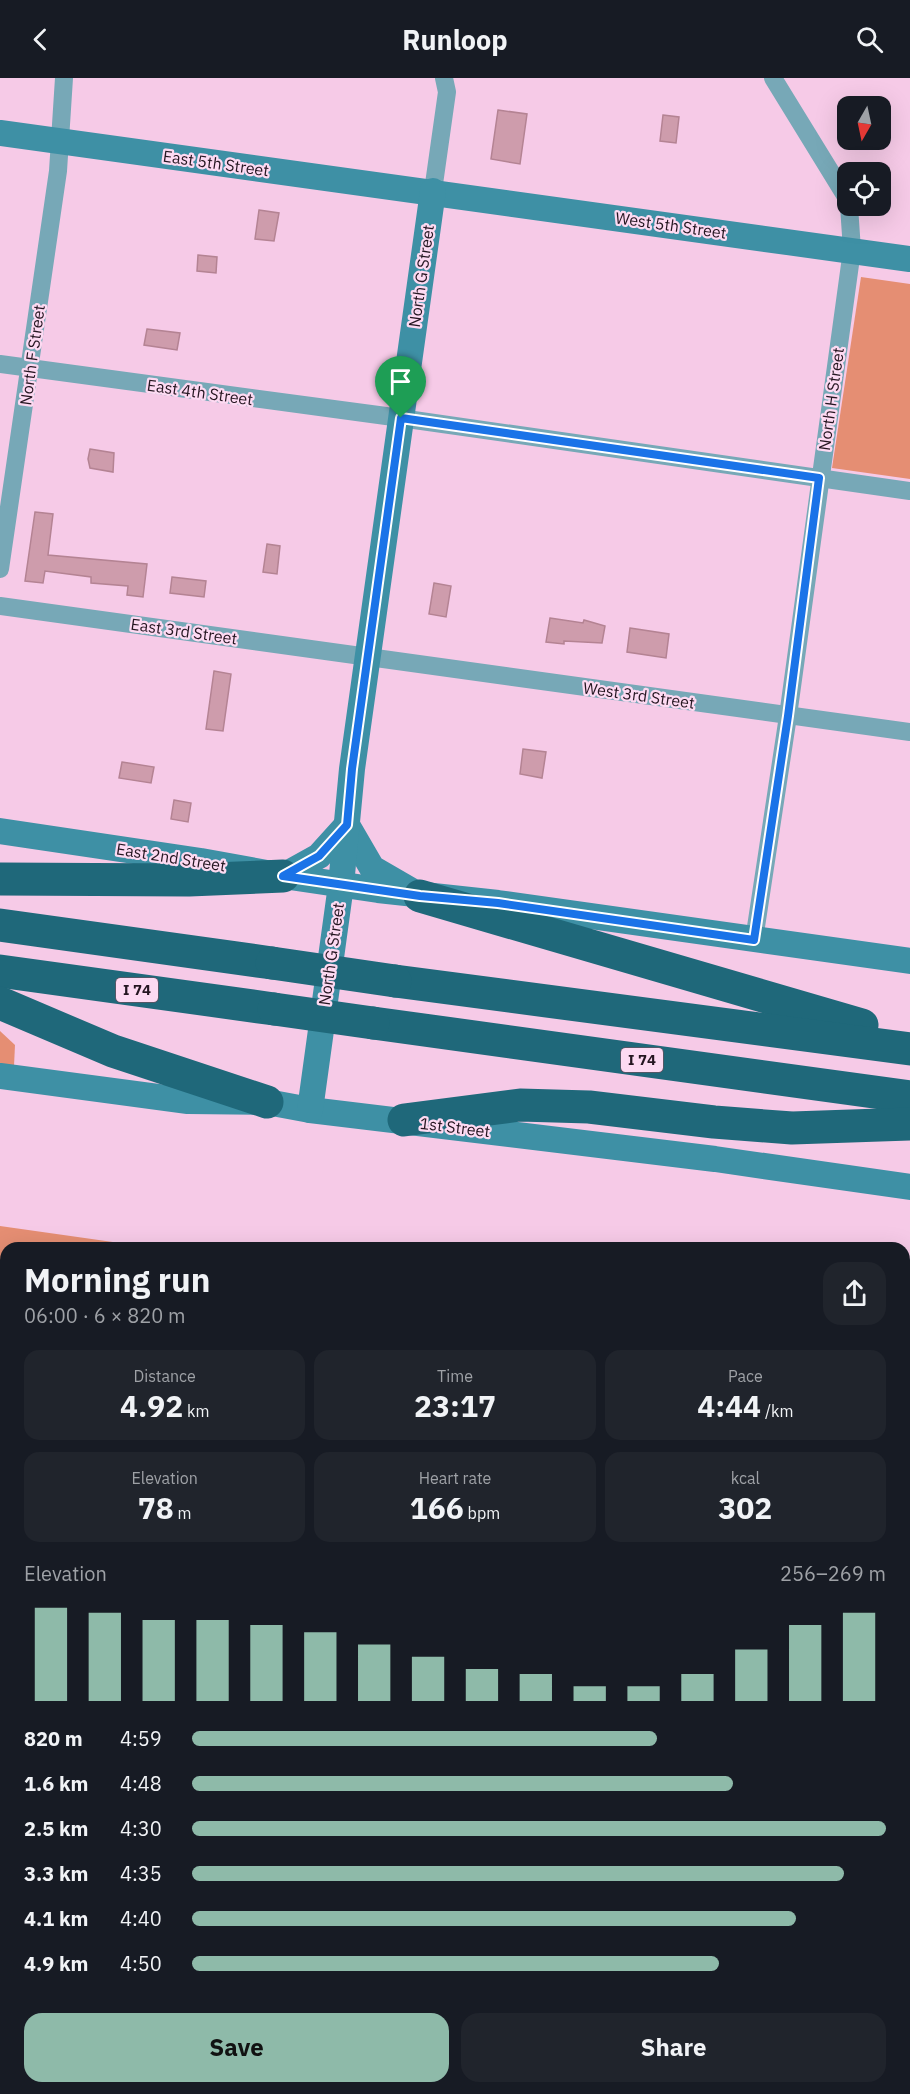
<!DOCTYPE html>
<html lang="en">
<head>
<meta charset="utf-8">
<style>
  body { margin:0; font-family:"IBM Plex Sans",sans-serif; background:#20242c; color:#f1f3f6; height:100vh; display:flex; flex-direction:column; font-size:22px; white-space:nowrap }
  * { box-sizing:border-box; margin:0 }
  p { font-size:20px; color:#9ea1a6 }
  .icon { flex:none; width:33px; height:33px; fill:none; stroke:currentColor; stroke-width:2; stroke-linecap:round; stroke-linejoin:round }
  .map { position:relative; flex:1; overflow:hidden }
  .details { position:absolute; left:0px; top:1164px; width:910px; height:852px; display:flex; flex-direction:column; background:#171b24; border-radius:18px 18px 0 0; box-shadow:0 6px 24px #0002 }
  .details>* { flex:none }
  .needle { width:39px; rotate:189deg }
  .buttons { position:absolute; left:837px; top:18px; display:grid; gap:12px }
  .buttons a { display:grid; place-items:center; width:54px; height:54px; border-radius:12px; background:#171b24; box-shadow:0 6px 24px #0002; font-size:30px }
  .pin { position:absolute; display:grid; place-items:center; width:51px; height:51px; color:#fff; margin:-62px -26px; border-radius:50% 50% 50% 0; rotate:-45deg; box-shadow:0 0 6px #0007 }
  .pin .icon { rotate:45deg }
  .round { display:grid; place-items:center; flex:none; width:63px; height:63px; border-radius:18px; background:#20242c }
  .summary { display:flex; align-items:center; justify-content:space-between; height:102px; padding:0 24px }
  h1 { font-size:33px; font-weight:700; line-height:45px }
  .stats { display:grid; grid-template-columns:repeat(3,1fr); gap:9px; height:102px; padding:6px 24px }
  .stats div { display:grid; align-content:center; border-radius:15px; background:#20242c; text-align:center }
  .stats b { font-size:30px; font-weight:700 }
  .stats small { font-size:16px; font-weight:400 }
  .stats p { font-size:16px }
  .chart { height:168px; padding:12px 24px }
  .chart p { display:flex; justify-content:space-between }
  .chart svg { width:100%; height:108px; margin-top:6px; stroke:#8ebaa9; stroke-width:6 }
  .cta { display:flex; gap:12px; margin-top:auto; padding:12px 24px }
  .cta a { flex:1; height:69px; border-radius:18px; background:#8ebaa9; color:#111; font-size:24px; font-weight:700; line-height:69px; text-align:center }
  .cta a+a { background:#20242c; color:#f1f3f6 }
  ul { padding:0 24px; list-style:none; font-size:20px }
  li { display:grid; grid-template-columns:96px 72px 1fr; align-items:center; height:45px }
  li i { height:15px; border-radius:8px; background:#8ebaa9 }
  header { display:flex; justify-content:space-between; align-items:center; height:78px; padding:0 24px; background:#171b24; font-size:27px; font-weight:700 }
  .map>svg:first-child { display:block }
  .green { fill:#e58e73 }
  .building { fill:#ce9cac; stroke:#b48393; stroke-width:1.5 }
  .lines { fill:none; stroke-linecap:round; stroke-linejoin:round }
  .street { stroke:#77a8b7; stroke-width:18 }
  .secondary { stroke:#3e90a5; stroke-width:26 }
  .highway { stroke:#1f687a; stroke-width:33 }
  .highway-bridge { stroke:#1f687a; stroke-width:33 }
  .route-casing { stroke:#fff; stroke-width:12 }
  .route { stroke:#1a73e8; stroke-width:8 }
  .labels { text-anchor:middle; stroke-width:4.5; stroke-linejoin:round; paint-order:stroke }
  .shield { fill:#fddaf2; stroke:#665160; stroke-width:1.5 }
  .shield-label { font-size:15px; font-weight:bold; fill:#251621 }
  .street-label { font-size:16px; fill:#251621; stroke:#fddaf2 }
</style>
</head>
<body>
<header><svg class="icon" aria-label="back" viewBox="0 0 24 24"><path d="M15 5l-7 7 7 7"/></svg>Runloop<svg class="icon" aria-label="search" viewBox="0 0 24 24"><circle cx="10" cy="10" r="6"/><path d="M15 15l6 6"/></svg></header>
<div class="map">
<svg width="910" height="2016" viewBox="0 0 910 2016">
  <rect width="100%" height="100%" fill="#f6cae7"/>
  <g class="green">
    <path d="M861,199L910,206V401L832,390Z"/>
    <path d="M0,953L15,967L14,988L0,986Z"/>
    <path d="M0,1148L134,1167L133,1170H6V1316L0,1317Z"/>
    <path d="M181,2010H346L350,2016H178Z"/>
  </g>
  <g class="building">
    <path d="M498,32L527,36L520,86L491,81Z"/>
    <path d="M663,37L679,39L676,65L660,63Z"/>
    <path d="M259,132L279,135L274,163L255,161Z"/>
    <path d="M198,177L217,179L216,195L197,193Z"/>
    <path d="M147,251L180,255L177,272L144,267Z"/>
    <path d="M90,371L114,375L113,394L90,390L88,381Z"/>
    <path d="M35,434L53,436L48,477L147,486L143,519L127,517L128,508L91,505V499L45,493L43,505L25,503Z"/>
    <path d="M267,466L280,468L277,496L263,494Z"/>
    <path d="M172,499L206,503L204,519L170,515Z"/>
    <path d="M434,505L451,508L446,539L429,536Z"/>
    <path d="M550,540L583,545L584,542L605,548L602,565L564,563V566L546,564Z"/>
    <path d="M630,550L669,556L666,580L627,574Z"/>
    <path d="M214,593L231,596L223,653L206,651Z"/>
    <path d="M523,671L546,674L542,700L520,696Z"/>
    <path d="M122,684L154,689L151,705L119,700Z"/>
    <path d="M174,722L191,725L188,744L171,741Z"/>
  </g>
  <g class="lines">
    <g class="street">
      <path d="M773,0L848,122"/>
      <path d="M433,113L447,14L444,0"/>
      <path d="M0,286L386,338L910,413"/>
      <path d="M0,491L58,93L64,0"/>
      <path d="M0,528L910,654"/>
      <path d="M754,862L788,638L852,172L849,128"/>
      <path d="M904,1730L910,1680"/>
    </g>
    <g class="secondary">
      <path d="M0,55L910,181"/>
      <path d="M0,753L201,783L283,798L378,812L498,825L910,883"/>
      <path d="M283,798L319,778L347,747L372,790L410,812"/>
      <path d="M0,998L188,1023L267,1024L310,1032L715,1081L910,1109"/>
      <path d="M310,1032L341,807L352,691L433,113"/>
    </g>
    <g class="highway">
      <path d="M0,801L189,802L283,798"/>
      <path d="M420,818L862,947"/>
      <path d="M0,847L272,885"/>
      <path d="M0,893L274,931"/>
      <path d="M395,903L910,971"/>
      <path d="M0,925L113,973L267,1024"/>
      <path d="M373,945L910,1019"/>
      <path d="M404,1042L520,1027L589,1029L714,1044L792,1050L910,1046"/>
    </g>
    <g class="highway-bridge">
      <path d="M272,885L395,903"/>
      <path d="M274,931L373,945"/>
    </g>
  </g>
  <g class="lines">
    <defs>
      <path id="route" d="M401,340L819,400L788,638L754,862L498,825L420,818L283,798L319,778L347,747L352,691Z"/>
    </defs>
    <use href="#route" class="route-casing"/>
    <use href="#route" class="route"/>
  </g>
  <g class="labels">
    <g class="shield">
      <rect x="116" y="900" width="42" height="24" rx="4.5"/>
      <rect x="621" y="970" width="42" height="24" rx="4.5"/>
    </g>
    <g class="shield-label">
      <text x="137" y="917">I 74</text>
      <text x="642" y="987">I 74</text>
    </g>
    <g class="street-label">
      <text transform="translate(216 85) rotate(8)" y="6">East 5th Street</text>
      <text transform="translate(671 147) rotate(8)" y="6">West 5th Street</text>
      <text transform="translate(421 198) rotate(-82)" y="6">North G Street</text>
      <text transform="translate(32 277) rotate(-82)" y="6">North F Street</text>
      <text transform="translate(200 314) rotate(8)" y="6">East 4th Street</text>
      <text transform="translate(831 321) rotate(-82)" y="6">North H Street</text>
      <text transform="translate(184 553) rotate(8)" y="6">East 3rd Street</text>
      <text transform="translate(639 617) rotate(8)" y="6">West 3rd Street</text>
      <text transform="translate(171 779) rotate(9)" y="6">East 2nd Street</text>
      <text transform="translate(331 876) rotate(-82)" y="6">North G Street</text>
      <text transform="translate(455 1049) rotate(7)" y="6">1st Street</text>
    </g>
  </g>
</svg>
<div class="buttons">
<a><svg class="needle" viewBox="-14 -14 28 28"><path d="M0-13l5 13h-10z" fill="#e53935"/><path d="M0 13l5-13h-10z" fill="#9ea1a6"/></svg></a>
<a><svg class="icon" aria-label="locate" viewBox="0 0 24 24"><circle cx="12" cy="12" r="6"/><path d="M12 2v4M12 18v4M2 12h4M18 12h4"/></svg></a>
</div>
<div class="pin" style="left:401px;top:340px;background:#1e9e55"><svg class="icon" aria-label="arrive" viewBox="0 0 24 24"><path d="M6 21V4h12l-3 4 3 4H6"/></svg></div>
<section class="details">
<div class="summary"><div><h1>Morning run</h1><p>06:00 · 6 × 820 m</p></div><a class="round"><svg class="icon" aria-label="share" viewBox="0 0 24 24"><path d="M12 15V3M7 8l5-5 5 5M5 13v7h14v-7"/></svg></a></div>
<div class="stats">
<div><p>Distance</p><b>4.92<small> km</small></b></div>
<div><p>Time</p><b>23:17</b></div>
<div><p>Pace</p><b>4:44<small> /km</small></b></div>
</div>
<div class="stats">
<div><p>Elevation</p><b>78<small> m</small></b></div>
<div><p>Heart rate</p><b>166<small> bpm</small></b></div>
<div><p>kcal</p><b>302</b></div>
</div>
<div class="chart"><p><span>Elevation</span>256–269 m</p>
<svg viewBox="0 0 160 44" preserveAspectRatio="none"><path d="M5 44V6M15 44V8M25 44V11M35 44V11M45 44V13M55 44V16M65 44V21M75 44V26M85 44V31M95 44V33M105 44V38M115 44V38M125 44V33M135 44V23M145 44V13M155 44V8"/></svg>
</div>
<ul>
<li><b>820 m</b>4:59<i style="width:67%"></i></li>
<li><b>1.6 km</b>4:48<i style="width:78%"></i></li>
<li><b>2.5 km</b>4:30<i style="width:100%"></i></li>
<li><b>3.3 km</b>4:35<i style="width:94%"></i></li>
<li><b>4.1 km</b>4:40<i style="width:87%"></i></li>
<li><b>4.9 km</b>4:50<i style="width:76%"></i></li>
</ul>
<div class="cta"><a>Save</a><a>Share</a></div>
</section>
</div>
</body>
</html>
